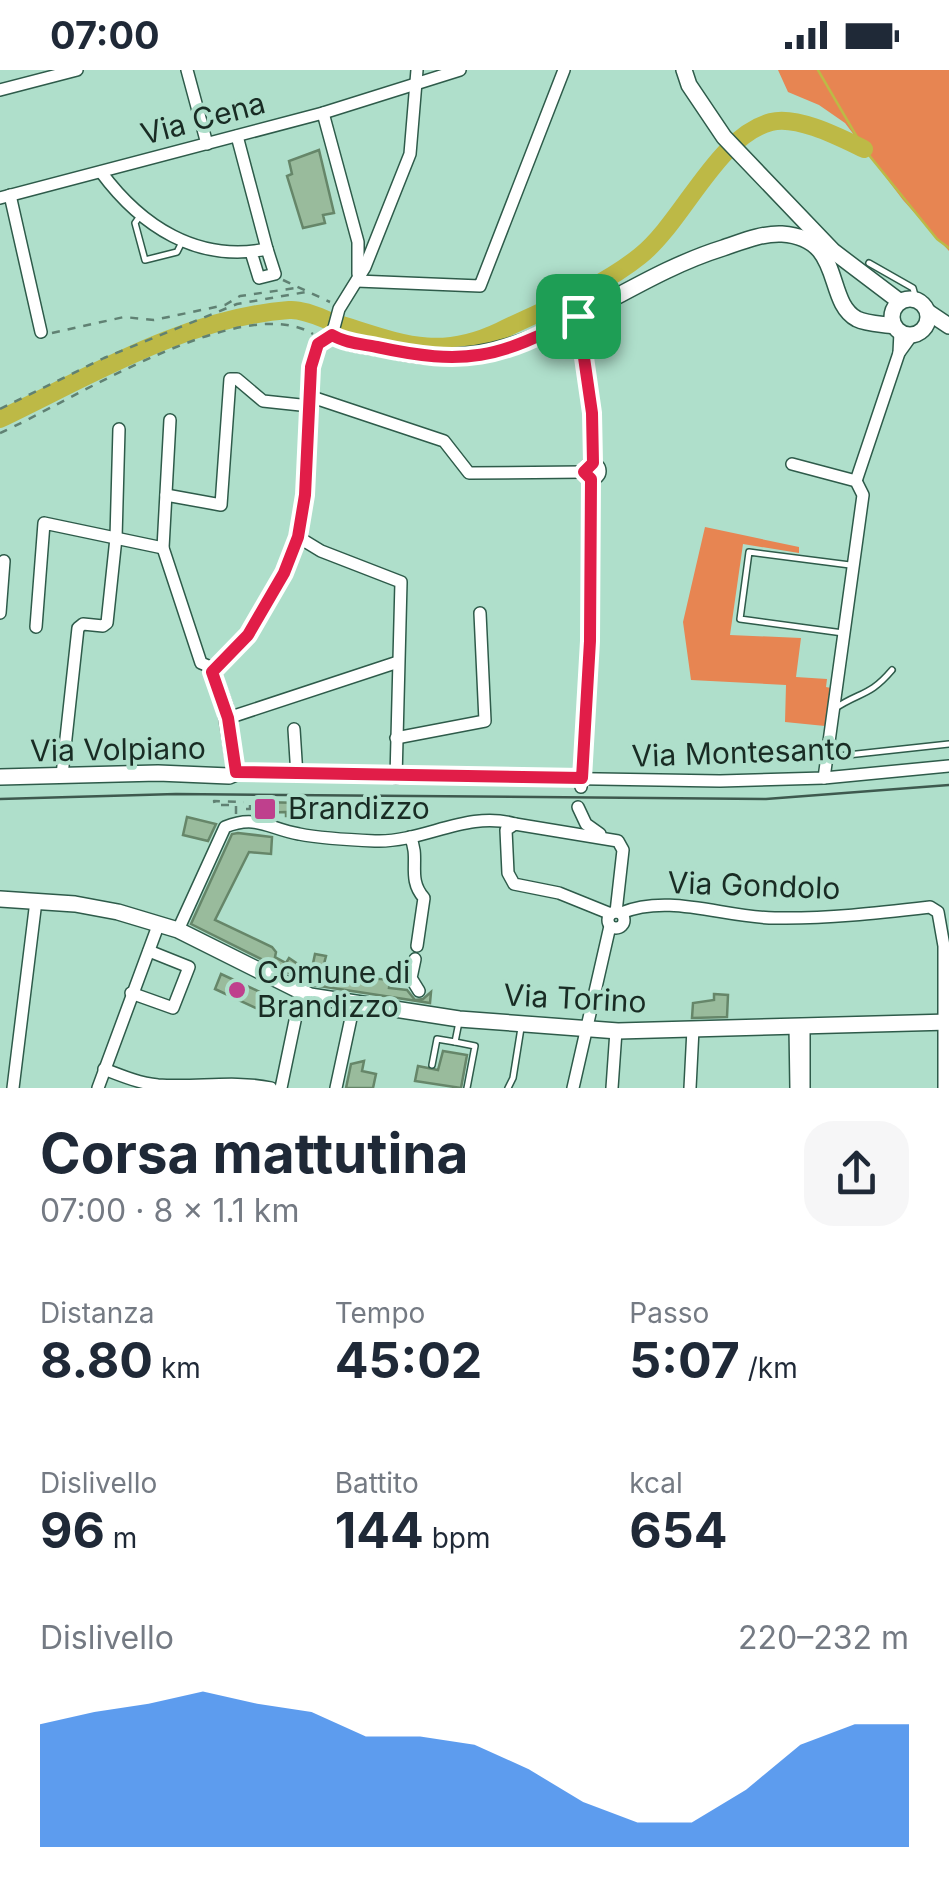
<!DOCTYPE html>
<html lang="it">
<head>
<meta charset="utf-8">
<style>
  body { margin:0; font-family:Inter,sans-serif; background:#f6f6f7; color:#1f2937; height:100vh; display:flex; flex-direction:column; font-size:38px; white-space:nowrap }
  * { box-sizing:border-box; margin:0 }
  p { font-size:32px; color:#747a83 }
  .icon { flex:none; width:55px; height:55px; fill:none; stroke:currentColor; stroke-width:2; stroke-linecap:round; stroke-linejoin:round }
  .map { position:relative; height:1018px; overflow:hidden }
  .sheet { display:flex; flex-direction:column; background:#fff; flex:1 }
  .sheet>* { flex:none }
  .pin { position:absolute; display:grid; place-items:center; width:85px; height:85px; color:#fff; margin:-42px; border-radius:20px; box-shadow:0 5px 15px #0006 }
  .round { display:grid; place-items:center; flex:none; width:105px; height:105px; border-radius:30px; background:#f6f6f7 }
  .summary { display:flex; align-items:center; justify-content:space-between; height:170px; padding:0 40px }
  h1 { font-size:55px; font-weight:700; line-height:75px }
  .figures { display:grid; grid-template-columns:repeat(3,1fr); gap:15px; height:170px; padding:10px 40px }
  .figures div { display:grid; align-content:center }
  .figures b { font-size:50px; font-weight:700 }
  .figures small { font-size:28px; font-weight:400 }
  .figures p { font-size:28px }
  .chart { height:280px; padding:20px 40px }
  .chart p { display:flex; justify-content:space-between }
  .chart svg { width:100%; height:180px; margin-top:10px; fill:#1a73e8; opacity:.7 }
  .status { display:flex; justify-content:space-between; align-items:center; height:70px; padding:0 50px; background:#fff; direction:ltr }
  .status svg { height:28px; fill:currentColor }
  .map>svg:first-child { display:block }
  .green { fill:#e78552 }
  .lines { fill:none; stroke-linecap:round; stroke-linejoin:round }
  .stream { stroke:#bdb946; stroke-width:2.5 }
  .river { stroke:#bdb946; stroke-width:18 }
  .building { fill:#99bb9c; stroke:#668669; stroke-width:2.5 }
  .lane-casing { stroke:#2e5b4a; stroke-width:8 }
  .street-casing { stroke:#2e5b4a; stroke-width:14 }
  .secondary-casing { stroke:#2e5b4a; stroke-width:18 }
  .path { stroke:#608173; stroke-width:2.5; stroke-dasharray:8 8; stroke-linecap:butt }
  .lane { stroke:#fff; stroke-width:5 }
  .street { stroke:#fff; stroke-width:11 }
  .secondary { stroke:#fff; stroke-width:15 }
  .rail { stroke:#3e594e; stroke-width:2.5 }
  .route-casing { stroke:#fff; stroke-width:20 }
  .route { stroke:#e11d48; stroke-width:12 }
  .poi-dot { fill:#bf408d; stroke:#afdfcb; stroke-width:4 }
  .labels { text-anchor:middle; stroke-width:8; stroke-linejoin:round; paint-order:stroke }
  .street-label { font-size:30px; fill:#192c24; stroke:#afdfcb }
  .poi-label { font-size:30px; fill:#192c24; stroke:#afdfcb; text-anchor:start }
</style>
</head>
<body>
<div class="status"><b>07:00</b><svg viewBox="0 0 49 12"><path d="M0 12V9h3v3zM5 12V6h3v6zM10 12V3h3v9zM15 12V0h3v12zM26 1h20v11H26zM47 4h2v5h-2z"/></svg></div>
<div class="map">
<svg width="949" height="1018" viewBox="0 0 949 1018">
  <rect width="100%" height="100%" fill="#afdfcb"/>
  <g class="green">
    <path d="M778,0H949V181L903,130L845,53L819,35L788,22Z"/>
    <path d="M705,457L799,477V483L743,474L730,565L801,568L796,607L827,609L826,617L831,618L825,656L785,652L786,615L691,610L683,552Z"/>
  </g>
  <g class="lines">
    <path class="stream" d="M818,0L864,79L937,169L949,178"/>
    <path class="river" d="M0,349C92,305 185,248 289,240C303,239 319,247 332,252C396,271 435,292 500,261C547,238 599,219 640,186C683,152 717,66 771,52C797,45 841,68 864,79"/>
  </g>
  <g class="building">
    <path d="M319,80L334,143L323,145L325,153L303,158L287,106L292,104L289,91Z"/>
    <path d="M256,732L305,733V742H294V746H286V742L256,743Z"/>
    <path d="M187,747L216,754L208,771L183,765Z"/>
    <path d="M238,763L272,767L271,784L249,782L215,850L272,877L276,882L275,887L286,893L289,888L311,903L315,884L326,886L323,898L340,901L338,908L369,914L370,908L390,910L389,918L407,920L415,930L423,929L431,922L430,933L313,915L191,854L232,764Z"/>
    <path d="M221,904L260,922L262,935L258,939L215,919Z"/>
    <path d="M714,924L728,925L727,947L692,948L693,933L714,930Z"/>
    <path d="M443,981L467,985L461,1018L415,1011L418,996L438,1000Z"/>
    <path d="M364,991L362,1001L376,1004L373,1018H346L351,994Z"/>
  </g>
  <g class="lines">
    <defs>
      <g id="lane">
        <path d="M140,146L135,153L145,190L177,182L182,172"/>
        <path d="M869,193L913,218L916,229"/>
        <path d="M843,563L740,549L749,482L850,495"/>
        <path d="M834,639C861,621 869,627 892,600"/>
        <path d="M829,687L949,674"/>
        <path d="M455,972L475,976L467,1018"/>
        <path d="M432,995L437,969L455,972L459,952"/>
        <path d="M508,1018L513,1008L521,958"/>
      </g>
      <g id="street">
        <path d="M187,0L207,74"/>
        <path d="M0,20L77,0"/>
        <path d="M323,43L358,172V204"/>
        <path d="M237,66L267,179"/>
        <path d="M101,102C141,156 197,193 267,179L275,204L259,208L251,182"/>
        <path d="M10,125L41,262"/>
        <path d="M0,128L323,43L460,0"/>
        <path d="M357,211L480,216L564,0"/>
        <path d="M578,246L592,343L593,393"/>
        <path d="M332,265L339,239L365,197L410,84L417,0"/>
        <path d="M899,283L900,262"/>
        <path d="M309,326L444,371L469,403L584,402"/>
        <path d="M170,350L163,478L201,593L213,598"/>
        <circle cx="592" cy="401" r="8"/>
        <path d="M792,394L856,411L863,425L824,708"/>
        <path d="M856,411L899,283L912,265"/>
        <path d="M166,425L221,435L230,309H237L263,331L310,336"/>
        <path d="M298,467L321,481L401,512L396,708"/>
        <path d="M0,543L4,491"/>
        <path d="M36,557L44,453L163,478"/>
        <path d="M228,648L398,592"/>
        <path d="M294,659L297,706"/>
        <path d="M396,668L485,651L480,543"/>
        <path d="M236,703L720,711L824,708L949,696"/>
        <path d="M62,705L78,558L83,554L103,556L107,553L116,468L119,359"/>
        <path d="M581,717L587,660L591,409"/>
        <path d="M578,737L586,754L600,764"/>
        <path d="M410,767C421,788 406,808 424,828L417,876"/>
        <circle cx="616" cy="850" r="8"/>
        <path d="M621,843C670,823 725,848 775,848C826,849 878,843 930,837L938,842L944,876V1018"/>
        <path d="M611,844L559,823L514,814L508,803L506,760L515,754L618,771L623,780L616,842"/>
        <path d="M178,860L225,757C257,744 269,759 299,764C324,769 352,770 377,771C424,772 468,740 515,754"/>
        <path d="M415,889L411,908L419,921"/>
        <path d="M131,923L173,938L189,897L149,881"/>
        <path d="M795,956L796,1018"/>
        <path d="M804,956V1018"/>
        <path d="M104,999C122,1006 139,1013 158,1015C196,1018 233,1010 271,1018"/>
        <path d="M13,1018L36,831"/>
        <path d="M98,1018L159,853"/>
        <path d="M281,1018L301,922"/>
        <path d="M336,1018L354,934"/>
        <path d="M573,1018L610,856"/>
        <path d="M612,1018L616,961"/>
        <path d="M690,1018L693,959"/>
      </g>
      <g id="secondary">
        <path d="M684,0L689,15L724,67L833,181L899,231"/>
        <circle cx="910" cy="247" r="18"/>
        <path d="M928,242L949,256"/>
        <path d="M0,707L158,703L229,706L236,703L225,637L212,602L248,565L284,503L298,467L305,425L311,297L318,274L332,265C348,275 372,276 391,280C520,313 607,214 723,178C741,172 762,163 782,164C845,168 824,231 857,249C867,254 883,254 894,256"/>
        <path d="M0,829L75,834L118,842L178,860L310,926L459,949L618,961L949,952"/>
      </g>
    </defs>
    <use href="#lane" class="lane-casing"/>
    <use href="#street" class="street-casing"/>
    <use href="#secondary" class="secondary-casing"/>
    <g class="path">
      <path d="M283,210L330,232"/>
      <path d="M52,263L124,247L154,250L225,235L240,226L296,218"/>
      <path d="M0,339L104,288L237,234L306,222"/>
      <path d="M0,363C70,332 242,220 313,264"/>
      <path d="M246,739H250V729"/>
      <path d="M236,744V735H215L214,731L244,732"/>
    </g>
    <use href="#lane" class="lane"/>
    <use href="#street" class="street"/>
    <use href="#secondary" class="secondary"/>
    <path class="rail" d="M0,729L176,724L766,729L949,715"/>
  </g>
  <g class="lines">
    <defs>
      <path id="route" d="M578,246L592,343L593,393L584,402L591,409L590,571L582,708L236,702L228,648L212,602L248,565L284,503L298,467L305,425L311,297L318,274L332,265C345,273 362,274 377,277C465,296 498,289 578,246Z"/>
    </defs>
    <use href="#route" class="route-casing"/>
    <use href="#route" class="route"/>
  </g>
  <g class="poi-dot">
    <rect x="253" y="727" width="24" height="24" rx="5"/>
    <circle cx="237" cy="920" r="10"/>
  </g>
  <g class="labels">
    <g class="street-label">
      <text transform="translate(203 49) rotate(-15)" y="10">Via Cena</text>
      <text transform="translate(118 680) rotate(-1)" y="10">Via Volpiano</text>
      <text transform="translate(742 683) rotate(-2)" y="10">Via Montesanto</text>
      <text transform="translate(754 816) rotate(2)" y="10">Via Gondolo</text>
      <text transform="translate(575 929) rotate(3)" y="10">Via Torino</text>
    </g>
    <g class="poi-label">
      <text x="288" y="749">Brandizzo</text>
      <text x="257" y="913">Comune di<tspan x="257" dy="34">Brandizzo</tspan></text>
    </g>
  </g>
</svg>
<div class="pin" style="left:578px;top:246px;background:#1e9e55"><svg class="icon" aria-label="arrive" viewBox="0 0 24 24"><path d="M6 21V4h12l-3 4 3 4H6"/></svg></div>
</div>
<section class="sheet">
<div class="summary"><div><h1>Corsa mattutina</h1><p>07:00 · 8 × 1.1 km</p></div><a class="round"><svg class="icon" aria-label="share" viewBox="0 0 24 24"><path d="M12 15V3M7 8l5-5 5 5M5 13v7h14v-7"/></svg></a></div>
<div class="figures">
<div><p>Distanza</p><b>8.80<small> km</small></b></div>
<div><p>Tempo</p><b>45:02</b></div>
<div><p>Passo</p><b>5:07<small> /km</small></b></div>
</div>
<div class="figures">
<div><p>Dislivello</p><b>96<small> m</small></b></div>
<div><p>Battito</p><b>144<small> bpm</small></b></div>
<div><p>kcal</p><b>654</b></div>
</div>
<div class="chart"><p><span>Dislivello</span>220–232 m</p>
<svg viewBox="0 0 160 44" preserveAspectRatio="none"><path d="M0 44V14L10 11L20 9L30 6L40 9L50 11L60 17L70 17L80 19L90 25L100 33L110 38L120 38L130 30L140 19L150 14L160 14V44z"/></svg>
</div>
</section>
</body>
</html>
